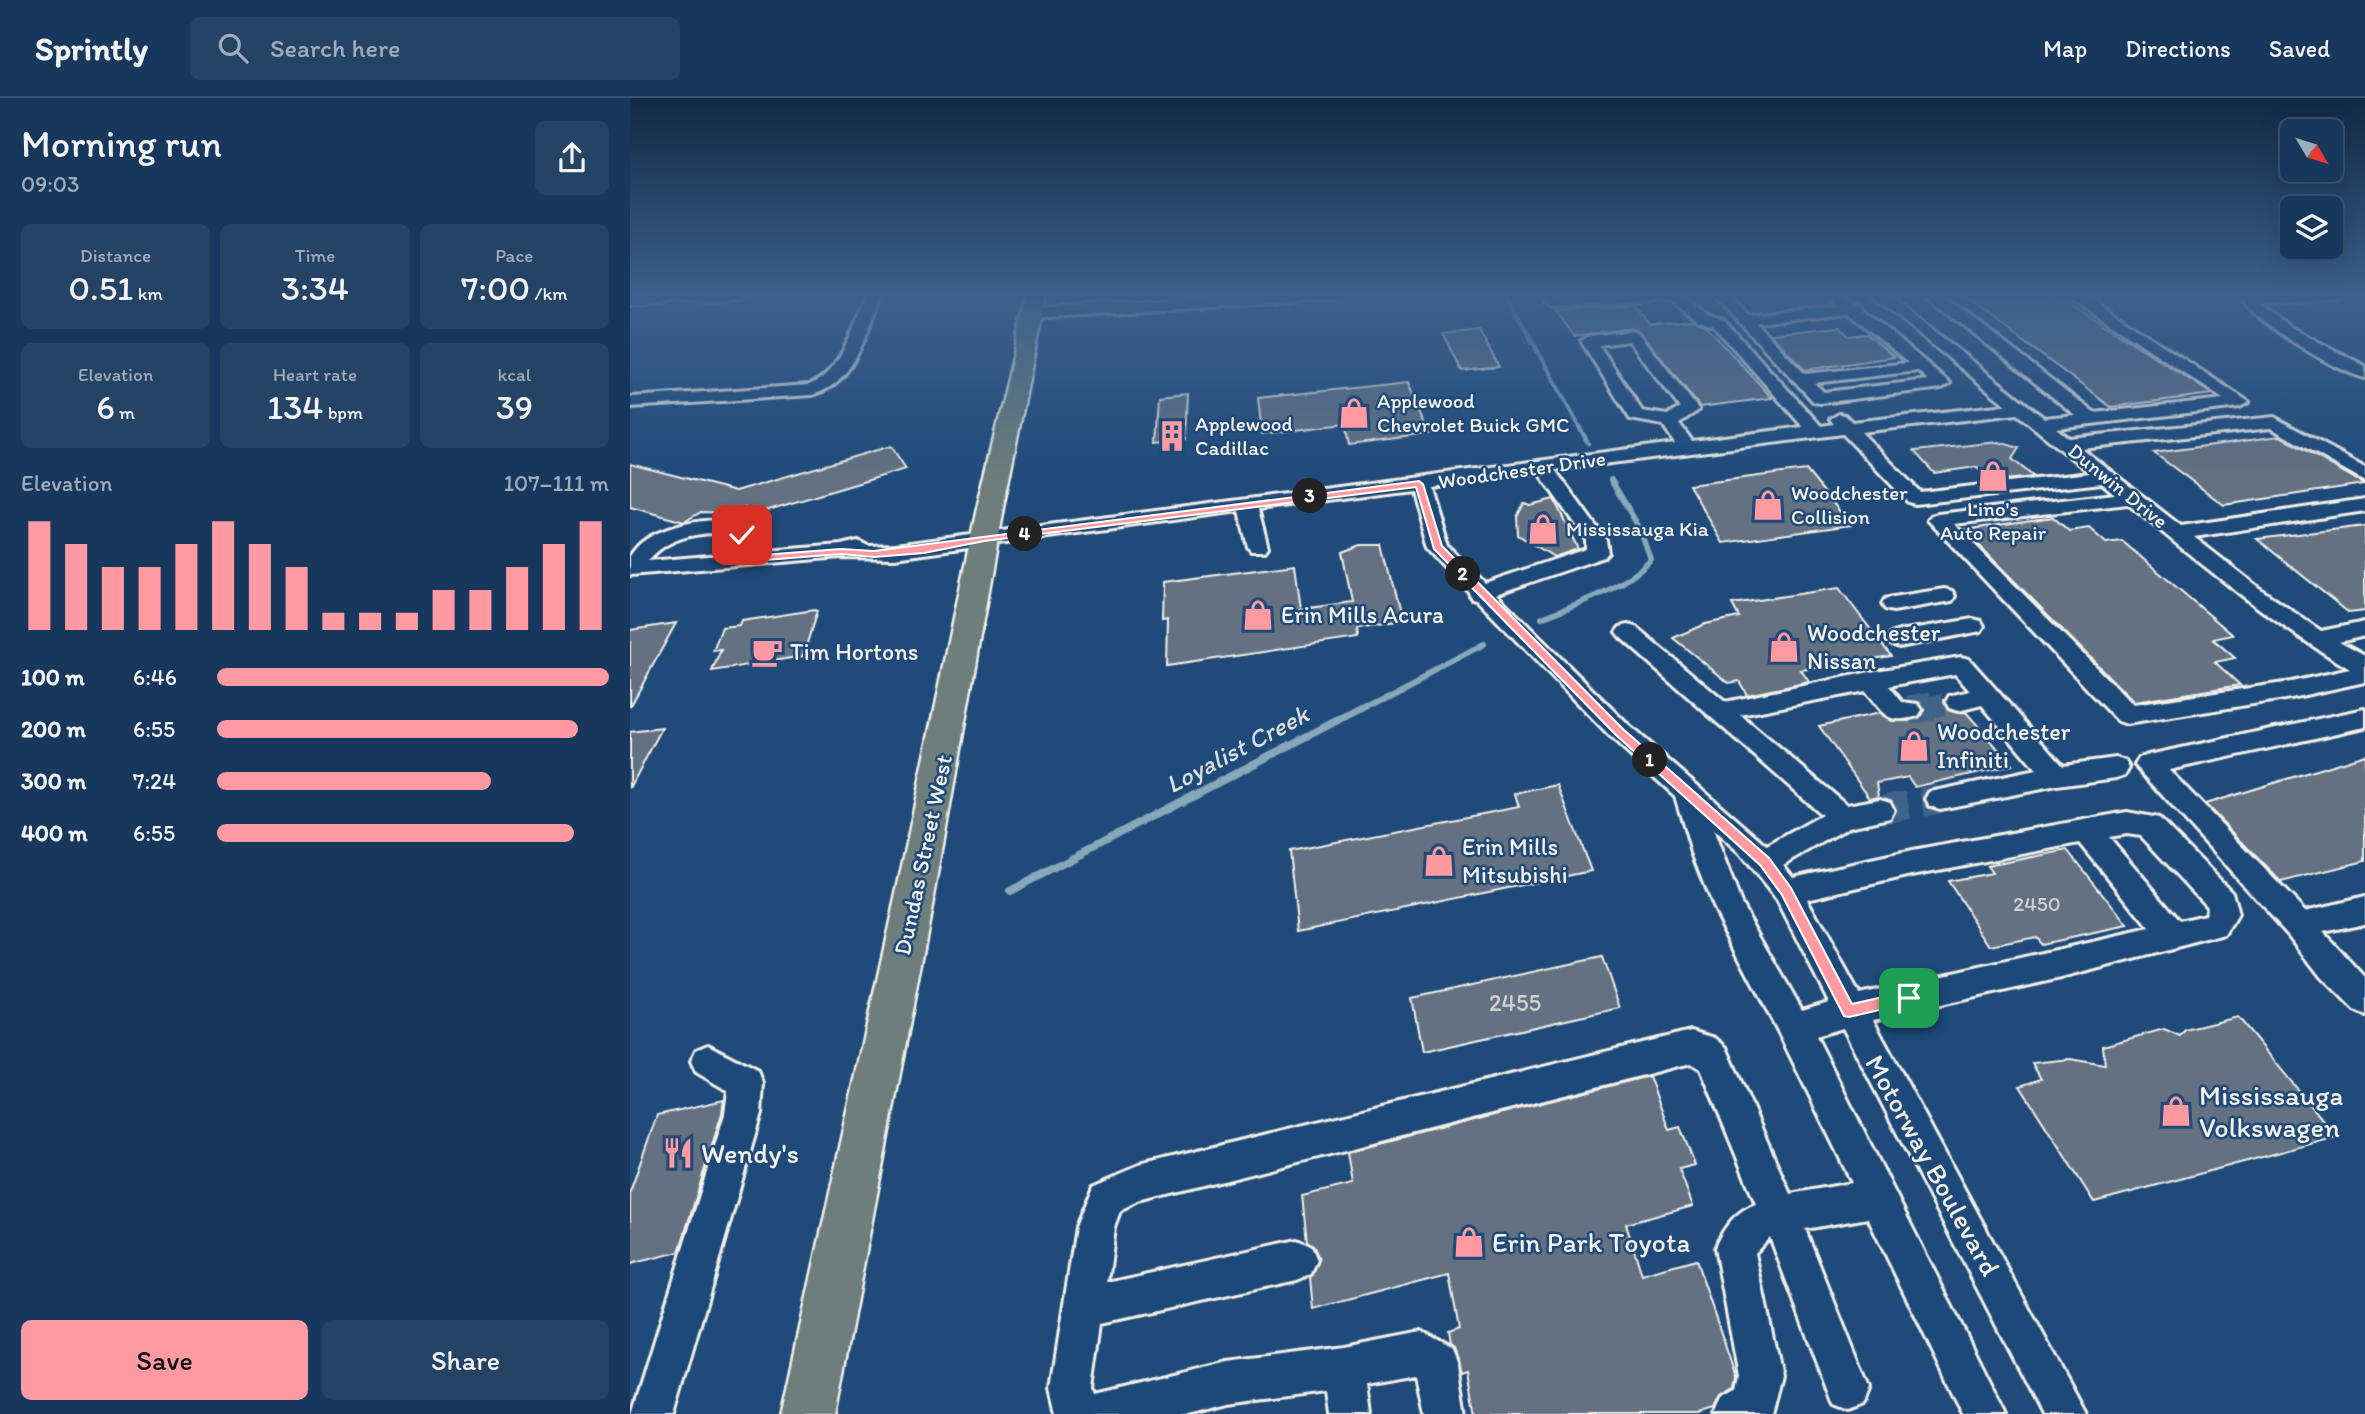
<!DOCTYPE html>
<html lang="en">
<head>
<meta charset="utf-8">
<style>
  body { margin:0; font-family:Itim,sans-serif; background:#244365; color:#f1f3f6; height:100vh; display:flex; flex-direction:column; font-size:26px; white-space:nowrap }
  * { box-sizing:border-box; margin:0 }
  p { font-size:23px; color:#9eacbb }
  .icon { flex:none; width:38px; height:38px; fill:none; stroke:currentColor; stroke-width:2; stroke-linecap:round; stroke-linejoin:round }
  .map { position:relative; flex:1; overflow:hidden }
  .panel { display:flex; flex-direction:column; background:#17385c; width:630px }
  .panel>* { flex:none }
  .needle { width:46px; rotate:128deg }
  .buttons { position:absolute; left:1650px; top:21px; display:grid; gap:14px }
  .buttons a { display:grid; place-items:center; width:63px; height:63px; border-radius:10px; background:#17385c; box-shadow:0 7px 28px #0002,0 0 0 2px #365272; font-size:35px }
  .pin { position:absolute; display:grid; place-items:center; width:60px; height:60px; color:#fff; margin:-30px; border-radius:14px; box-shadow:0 4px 10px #0006 }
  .km { position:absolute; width:35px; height:35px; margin:-18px; border-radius:50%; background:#222; color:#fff; font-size:19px; line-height:35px; text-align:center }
  .round { display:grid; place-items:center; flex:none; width:74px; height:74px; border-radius:10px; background:#244365 }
  .overview { display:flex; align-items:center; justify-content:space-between; height:119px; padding:0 21px }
  h1 { font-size:38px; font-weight:600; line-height:52px }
  .metrics { display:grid; grid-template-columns:repeat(3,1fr); gap:10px; height:119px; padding:7px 21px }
  .metrics div { display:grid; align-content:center; border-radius:10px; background:#244365; text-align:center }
  .metrics b { font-size:35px; font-weight:600 }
  .metrics small { font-size:19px; font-weight:400 }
  .metrics p { font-size:19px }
  .chart { height:196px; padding:14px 21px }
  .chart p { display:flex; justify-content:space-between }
  .chart svg { width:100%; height:126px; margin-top:7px; stroke:#ff9aa2; stroke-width:6 }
  .button { display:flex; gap:14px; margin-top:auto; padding:14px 21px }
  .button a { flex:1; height:80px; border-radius:10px; background:#ff9aa2; color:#111; font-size:28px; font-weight:600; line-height:80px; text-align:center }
  .button a+a { background:#244365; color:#f1f3f6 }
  ul { padding:0 21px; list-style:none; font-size:23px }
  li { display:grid; grid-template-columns:112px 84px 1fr; align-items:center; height:52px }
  li i { height:18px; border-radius:9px; background:#ff9aa2 }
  header { display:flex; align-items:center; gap:42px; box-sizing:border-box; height:98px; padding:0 35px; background:#17385c; border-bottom:2px solid #365272 }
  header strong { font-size:33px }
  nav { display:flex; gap:38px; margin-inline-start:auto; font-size:24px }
  .search { width:490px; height:63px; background:#244365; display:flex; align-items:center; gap:18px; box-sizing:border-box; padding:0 24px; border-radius:10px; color:#9eacbb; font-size:26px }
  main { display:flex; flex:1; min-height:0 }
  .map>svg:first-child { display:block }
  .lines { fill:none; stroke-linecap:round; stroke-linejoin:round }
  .stream-far2 { stroke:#88a7bb; stroke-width:4.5 }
  .stream-far1 { stroke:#88a7bb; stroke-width:6 }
  .stream { stroke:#88a7bb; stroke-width:8 }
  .building { fill:#637182; stroke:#f4f1e8; stroke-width:2 }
  .minor-tunnel-far1 { stroke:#3f638a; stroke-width:22; stroke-dasharray:22 10; stroke-linecap:butt }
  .minor-tunnel { stroke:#3f638a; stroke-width:29; stroke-dasharray:29 14; stroke-linecap:butt }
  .minor-casing { stroke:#f4f1e8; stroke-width:6 }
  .major-casing { stroke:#f4f1e8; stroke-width:5 }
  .minor { fill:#1f4a7a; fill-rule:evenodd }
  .major { fill:#6d7e7c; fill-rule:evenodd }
  .route { fill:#ff9aa2; stroke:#fff; stroke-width:2 }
  .labels { text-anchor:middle; stroke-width:5; stroke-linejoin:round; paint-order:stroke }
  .far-poi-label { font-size:21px; fill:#f4f1e8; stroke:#1f4a7a; text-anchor:start }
  .far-street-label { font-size:21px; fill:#f4f1e8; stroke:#1f4a7a }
  .number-label { font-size:21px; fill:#d0d1ce }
  .poi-label { font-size:24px; fill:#f4f1e8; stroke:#1f4a7a; text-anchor:start }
  .street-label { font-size:24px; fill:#f4f1e8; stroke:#1f4a7a }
  .near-number-label { font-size:24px; fill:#d0d1ce }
  .water-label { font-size:26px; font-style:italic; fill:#d9dfdd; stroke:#1f4a7a }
  .near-poi-label { font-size:28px; fill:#f4f1e8; stroke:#1f4a7a; text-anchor:start }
  .near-street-label { font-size:28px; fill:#f4f1e8; stroke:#1f4a7a }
</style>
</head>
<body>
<header>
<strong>Sprintly</strong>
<div class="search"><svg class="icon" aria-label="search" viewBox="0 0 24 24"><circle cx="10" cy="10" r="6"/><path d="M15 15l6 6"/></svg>Search here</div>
<nav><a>Map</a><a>Directions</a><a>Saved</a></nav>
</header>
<main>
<section class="panel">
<div class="overview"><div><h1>Morning run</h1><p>09:03</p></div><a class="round"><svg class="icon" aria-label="share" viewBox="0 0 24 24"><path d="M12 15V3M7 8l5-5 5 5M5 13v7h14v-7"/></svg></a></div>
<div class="metrics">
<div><p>Distance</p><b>0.51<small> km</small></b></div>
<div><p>Time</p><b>3:34</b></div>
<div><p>Pace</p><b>7:00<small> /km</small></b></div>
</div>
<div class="metrics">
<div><p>Elevation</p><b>6<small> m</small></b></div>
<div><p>Heart rate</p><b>134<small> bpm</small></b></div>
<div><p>kcal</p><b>39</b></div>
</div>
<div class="chart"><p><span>Elevation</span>107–111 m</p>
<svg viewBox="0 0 160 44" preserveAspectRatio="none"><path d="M5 44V6M15 44V14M25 44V22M35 44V22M45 44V14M55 44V6M65 44V14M75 44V22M85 44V38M95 44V38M105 44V38M115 44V30M125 44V30M135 44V22M145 44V14M155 44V6"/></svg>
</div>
<ul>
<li><b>100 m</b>6:46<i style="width:100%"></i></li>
<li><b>200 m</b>6:55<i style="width:92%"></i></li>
<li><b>300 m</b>7:24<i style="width:70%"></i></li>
<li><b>400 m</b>6:55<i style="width:91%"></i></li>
</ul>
<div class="button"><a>Save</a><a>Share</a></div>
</section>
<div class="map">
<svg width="1735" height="1316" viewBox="0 0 1735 1316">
  <rect width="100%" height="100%" fill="#1f4a7a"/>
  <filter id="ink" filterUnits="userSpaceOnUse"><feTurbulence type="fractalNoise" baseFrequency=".0143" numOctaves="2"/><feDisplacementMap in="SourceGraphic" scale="14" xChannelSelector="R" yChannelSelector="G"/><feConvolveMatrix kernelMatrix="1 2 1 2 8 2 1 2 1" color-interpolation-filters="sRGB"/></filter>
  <g filter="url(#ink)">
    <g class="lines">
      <path class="stream-far2" d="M877,197L958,345"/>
      <g class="stream-far1">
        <path d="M912,520C950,504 992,492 1021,462L1010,431L981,382"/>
        <path d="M731,610L854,546"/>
      </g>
      <path class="stream" d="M380,793L735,608"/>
    </g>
    <g class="building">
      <path d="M1331,197H1428L1582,296L1481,309Z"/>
      <path d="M1005,207L1020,226L1062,222L1076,228L1142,300L1070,309L1010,233L1003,230L944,238L926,213Z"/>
      <path d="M1209,229L1219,238L1237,236L1264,259L1175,272L1140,236Z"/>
      <path d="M849,232L869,269L832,273L813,236Z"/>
      <path d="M779,284L801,337L719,347L715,326L632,336L628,300Z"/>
      <path d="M558,295L556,341L527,344L530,298Z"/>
      <path d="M1650,338L1734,386L1594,407L1524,355Z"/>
      <path d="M1369,344L1389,350L1382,361L1404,379L1362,383L1346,369L1304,375L1284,353Z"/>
      <path d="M261,348L276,371L118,418L115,410L96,415L71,414L54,424L0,409V366L106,393Z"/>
      <path d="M1176,372L1221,427L1093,445L1059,387Z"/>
      <path d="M924,401L948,451L924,459L888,437L887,419L894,405L900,407Z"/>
      <path d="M1423,419L1439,433L1459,430L1476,445L1492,443L1603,537L1583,541L1605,560L1585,564L1610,587L1504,604L1334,432Z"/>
      <path d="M1735,428V513L1719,515L1627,441Z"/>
      <path d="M731,447H753L772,524L727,531L728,540L537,568L538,522L532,523L533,484L665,467L671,511L722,504L712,454Z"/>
      <path d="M1209,490L1261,558L1171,572L1179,584L1117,597L1109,583L1099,585L1043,540L1075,526L1109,519L1102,506Z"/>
      <path d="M184,512L187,513L173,558L82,573L91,552L83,553L92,530L110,528L112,523Z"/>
      <path d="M46,525L0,609V532Z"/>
      <path d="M1314,602L1318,612L1327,615L1336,614L1382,667L1285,689L1278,679L1247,685L1249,698L1240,700L1189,628L1250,615L1262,623H1278L1290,619L1294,613L1291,606Z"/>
      <path d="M32,630L0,690V634Z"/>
      <path d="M1735,657V763L1651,784L1575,706Z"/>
      <path d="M928,687L961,773L668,833L659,753L889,709L885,696Z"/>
      <path d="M1438,752L1498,828L1411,846L1405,839L1361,848L1318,783L1362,775L1357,768Z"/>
      <path d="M972,859L990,910L792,954L782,900Z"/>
      <path d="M1608,919L1707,1039L1464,1104L1390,988L1411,981L1402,965L1440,961L1475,967L1473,948L1534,931L1550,938L1555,932Z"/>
      <path d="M1019,978L1039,1032L1050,1029L1065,1067L1049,1071L1063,1108L996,1126L1012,1177L1066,1162L1106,1279L1104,1291L1091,1299L1085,1311L1069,1316H846L838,1272L832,1274L824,1250L820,1247L818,1235L829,1231L819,1175L683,1211L680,1179L689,1161L683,1147L677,1143L672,1098L723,1086L718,1054Z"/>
      <path d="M94,1002L92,1015L49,1154L0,1166V1094L27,1017Z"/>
    </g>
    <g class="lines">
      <path class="minor-tunnel-far1" d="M1292,610L1328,604"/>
      <g class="minor-tunnel">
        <path d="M1279,612L1302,608"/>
        <path d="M1250,712L1310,701"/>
      </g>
      <defs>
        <g id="minor">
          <path d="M117,197L110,201L0,207V199Z"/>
          <path d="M238,197H252C236,234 225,286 182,297L0,309V299L179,287C212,274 223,227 238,197Z"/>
          <path d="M629,197H718L711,201L403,220L395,215L403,210Z"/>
          <path d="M978,197H1053L1077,216L1094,222L1191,328L1204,326L1200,321L1209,316L1215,317L1222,324L1376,307L1242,197H1259L1414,320L1445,317L1296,197H1313L1464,315L1593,301L1438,197H1456L1619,304L1610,309L1426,330L1439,340L1644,319L1735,369V383L1641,330L1451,350L1551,428L1735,401V413L1564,439L1633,493L1691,533L1735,524V538L1709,544L1735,558V584L1661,600L1497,626L1488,623L1298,422L1301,418L1308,416L1485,396L1472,385L1285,406L1278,404L1213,336L925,372L976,442L978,455L974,459L866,496L999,628L1137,748L1192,717L990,539L986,534L990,529L998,527L1006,529L1095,604L1240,574L1331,559L1339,561L1433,667L1486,660L1495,663L1499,670L1495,677L1486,680L1427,688L1310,711L1300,708L1296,701L1300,694L1406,672L1352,607L1328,613L1319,610L1316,604L1319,598L1340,593L1325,576L1259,588L1272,604L1288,606L1292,612L1288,618C1256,627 1254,616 1235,593L1110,617L1217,707L1250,701L1260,704L1264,712L1260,720L1219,729L1153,767L1163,779L1282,753L1497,714L1529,720L1602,794L1608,817L1596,837L1431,880L1243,922L1456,1316H1412L1213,930L1186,938L1376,1316H1333L1238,1120L1175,1131L1239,1291L1233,1306L1218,1312L1203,1306L1140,1139L1125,1155L1151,1278L1141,1316H1086L1092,1301L1106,1293L1109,1278L1085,1150C1093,1130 1106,1113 1126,1106L1071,971L1061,965L510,1104L490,1113L484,1129L477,1184L667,1142L681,1148L687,1162L681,1176L667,1182L472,1225L463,1290L465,1296L598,1264L714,1249L791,1234L822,1251L828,1266L836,1316H794L786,1277L737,1286L741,1316H699L696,1293L598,1306L559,1316H427L421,1290L446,1129L463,1087L510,1067L1061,933L1085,940L1096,949L1160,1096L1222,1085L1152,941L1083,809L1062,755L1045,698L981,640L846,501L841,500L839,494L797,449L781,391L628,411L638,449L635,453H621L618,449L609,413L265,460L211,459L0,477V458C4,452 9,446 15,442C38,426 103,410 122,437L113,455L211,447L228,443L238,448L265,447L1045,345L1033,327L1000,321L951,243L959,238L1003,233L1009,235L1069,312L1049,325L1062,343L1173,329L1084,228L1067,222L1042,203L922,209L915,205L922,201ZM999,243L1050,310L1037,317L1012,313L969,247ZM1387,316L1460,375L1290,394L1231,334ZM908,374L956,442V451L855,485L817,447L799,388ZM1498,406C1570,465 1640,524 1720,571L1661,584L1503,607L1324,426ZM94,435L101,438L91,457L18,463C36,440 66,434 94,435ZM1083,732L1110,756L1147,802L1199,904L1172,912L1111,805ZM1497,736L1511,738L1577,808L1575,817L1550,823L1479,739ZM1450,745L1520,831L1229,896L1177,801L1282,777Z"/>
          <path d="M1084,197H1099L1118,217L1208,208L1196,197C1217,197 1215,203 1232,207L1233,211L1320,285L1312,290L1190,305L1184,304ZM1219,215L1278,265L1175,276L1126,225ZM1288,273L1298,282L1194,294L1184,285Z"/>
          <path d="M1624,197H1716L1709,201L1630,206L1660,229L1735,268V280C1704,272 1631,228 1613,202Z"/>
          <path d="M1314,491L1322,493L1325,498L1322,503L1263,513L1255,511L1252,506L1255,501L1263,499Z"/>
          <path d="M1343,521L1351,523L1354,528L1351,533L1269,549L1261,546L1257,541L1261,536L1269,533Z"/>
          <path d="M1735,611V629L1539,672L1675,813L1735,799V825L1693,834L1735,880V917L1724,912L1691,879L1658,836L1505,667L1509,660L1518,657Z"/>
          <path d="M78,947L128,973L133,985L131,1016L44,1316H2L95,1016L98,993L66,974L61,963L66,952Z"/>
        </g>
        <path id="major" d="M398,197H416L373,410L306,787L205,1316H151L268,787L347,410Z"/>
      </defs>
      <use href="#minor" class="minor-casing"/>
      <use href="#major" class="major-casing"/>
      <use href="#minor" class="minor"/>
      <use href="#major" class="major"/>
    </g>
  </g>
  <linearGradient id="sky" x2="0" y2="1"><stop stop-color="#112943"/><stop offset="0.52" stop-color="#3c608d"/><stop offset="1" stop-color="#3c608d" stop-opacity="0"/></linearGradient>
  <rect width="1735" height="382" fill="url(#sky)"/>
  <path class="route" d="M789,383L793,386L812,448L993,631L1139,760L1161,790L1222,906L1279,893L1284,895V904L1219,919L1214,918L1152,797L1130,767L986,637L804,451L786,389L354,443L294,455L244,459L211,456L98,465L93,463L108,437L112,434L116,437L104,459L211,451L244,453Z"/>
  <defs>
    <symbol id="shop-bare" viewBox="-9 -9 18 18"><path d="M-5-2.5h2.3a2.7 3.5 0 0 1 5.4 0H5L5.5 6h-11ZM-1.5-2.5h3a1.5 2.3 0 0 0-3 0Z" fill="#ff9aa2" stroke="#1f4a7a" stroke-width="2.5" paint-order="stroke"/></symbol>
    <symbol id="building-bare" viewBox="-9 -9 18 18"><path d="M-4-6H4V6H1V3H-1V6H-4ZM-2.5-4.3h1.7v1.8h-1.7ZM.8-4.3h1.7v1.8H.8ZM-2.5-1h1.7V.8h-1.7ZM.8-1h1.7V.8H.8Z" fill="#ff9aa2" stroke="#1f4a7a" stroke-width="2.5" paint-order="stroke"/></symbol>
    <symbol id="cafe-bare" viewBox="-9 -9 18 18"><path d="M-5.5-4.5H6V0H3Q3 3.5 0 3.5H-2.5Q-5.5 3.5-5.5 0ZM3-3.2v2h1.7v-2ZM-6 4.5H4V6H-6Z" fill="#ff9aa2" stroke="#1f4a7a" stroke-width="2.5" paint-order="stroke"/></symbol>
    <symbol id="restaurant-bare" viewBox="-9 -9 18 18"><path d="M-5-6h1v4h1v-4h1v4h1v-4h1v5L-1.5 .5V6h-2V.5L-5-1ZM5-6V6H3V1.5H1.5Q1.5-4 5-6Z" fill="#ff9aa2" stroke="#1f4a7a" stroke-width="2.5" paint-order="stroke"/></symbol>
  </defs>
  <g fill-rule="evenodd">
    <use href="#shop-bare" x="702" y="293" width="44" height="44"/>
    <use href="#building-bare" x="520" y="316" width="44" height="44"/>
    <use href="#shop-bare" x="1341" y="356" width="44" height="44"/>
    <use href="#shop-bare" x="1116" y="385" width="44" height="44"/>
    <use href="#shop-bare" x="891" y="409" width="44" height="44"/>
    <use href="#shop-bare" x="606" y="495" width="44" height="44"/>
    <use href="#shop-bare" x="1132" y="527" width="44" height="44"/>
    <use href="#cafe-bare" x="115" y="532" width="44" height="44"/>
    <use href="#shop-bare" x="1262" y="626" width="44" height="44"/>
    <use href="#shop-bare" x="787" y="741" width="44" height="44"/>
    <use href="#shop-bare" x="1524" y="991" width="44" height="44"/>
    <use href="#restaurant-bare" x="26" y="1033" width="44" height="44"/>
    <use href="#shop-bare" x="817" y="1122" width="44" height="44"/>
  </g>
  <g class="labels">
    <g class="far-poi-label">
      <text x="747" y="310">Applewood<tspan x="747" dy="24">Chevrolet Buick GMC</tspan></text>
      <text x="565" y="333">Applewood<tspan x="565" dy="24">Cadillac</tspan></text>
      <text x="1161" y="402">Woodchester<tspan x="1161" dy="24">Collision</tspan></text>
      <text x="1363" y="418" text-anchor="middle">Lino's<tspan x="1363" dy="24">Auto Repair</tspan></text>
      <text x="936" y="438">Mississauga Kia</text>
    </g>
    <g class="far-street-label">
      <text transform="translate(892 372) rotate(-8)" y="7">Woodchester Drive</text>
      <text transform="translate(1488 388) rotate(39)" y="7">Dunwin Drive</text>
    </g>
    <g class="number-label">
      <text x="1407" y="813">2450</text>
    </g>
    <g class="poi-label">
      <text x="651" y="525">Erin Mills Acura</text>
      <text x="1177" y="543">Woodchester<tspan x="1177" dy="28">Nissan</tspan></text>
      <text x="160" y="562">Tim Hortons</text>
      <text x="1307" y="642">Woodchester<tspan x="1307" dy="28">Infiniti</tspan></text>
      <text x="832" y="757">Erin Mills<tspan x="832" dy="28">Mitsubishi</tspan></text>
    </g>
    <g class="street-label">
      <text transform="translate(293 757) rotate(-78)" y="8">Dundas Street West</text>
    </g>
    <g class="near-number-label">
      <text x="885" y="913">2455</text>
    </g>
    <g class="water-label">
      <text transform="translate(607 651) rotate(-28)" y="9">Loyalist Creek</text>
    </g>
    <g class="near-poi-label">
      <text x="1569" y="1007">Mississauga<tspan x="1569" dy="32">Volkswagen</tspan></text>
      <text x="71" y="1065">Wendy's</text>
      <text x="862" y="1154">Erin Park Toyota</text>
    </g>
    <g class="near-street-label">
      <text transform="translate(1303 1067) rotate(61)" y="10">Motorway Boulevard</text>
    </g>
  </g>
</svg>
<div class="buttons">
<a><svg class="needle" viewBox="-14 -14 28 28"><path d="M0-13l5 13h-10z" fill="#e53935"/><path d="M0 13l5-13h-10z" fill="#9eacbb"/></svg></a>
<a><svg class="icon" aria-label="layers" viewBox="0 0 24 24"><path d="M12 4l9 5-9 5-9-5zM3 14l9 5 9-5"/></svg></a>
</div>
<div class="pin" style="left:1279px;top:900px;background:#1e9e55"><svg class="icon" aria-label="arrive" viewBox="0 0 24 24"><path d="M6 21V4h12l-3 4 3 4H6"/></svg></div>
<div class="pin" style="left:112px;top:437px;background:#d93025"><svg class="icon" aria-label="check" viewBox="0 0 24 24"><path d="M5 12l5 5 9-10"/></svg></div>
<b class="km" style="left:1020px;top:662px">1</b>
<b class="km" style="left:833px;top:476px">2</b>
<b class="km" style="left:680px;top:398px">3</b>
<b class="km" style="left:395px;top:436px">4</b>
</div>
</main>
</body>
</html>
